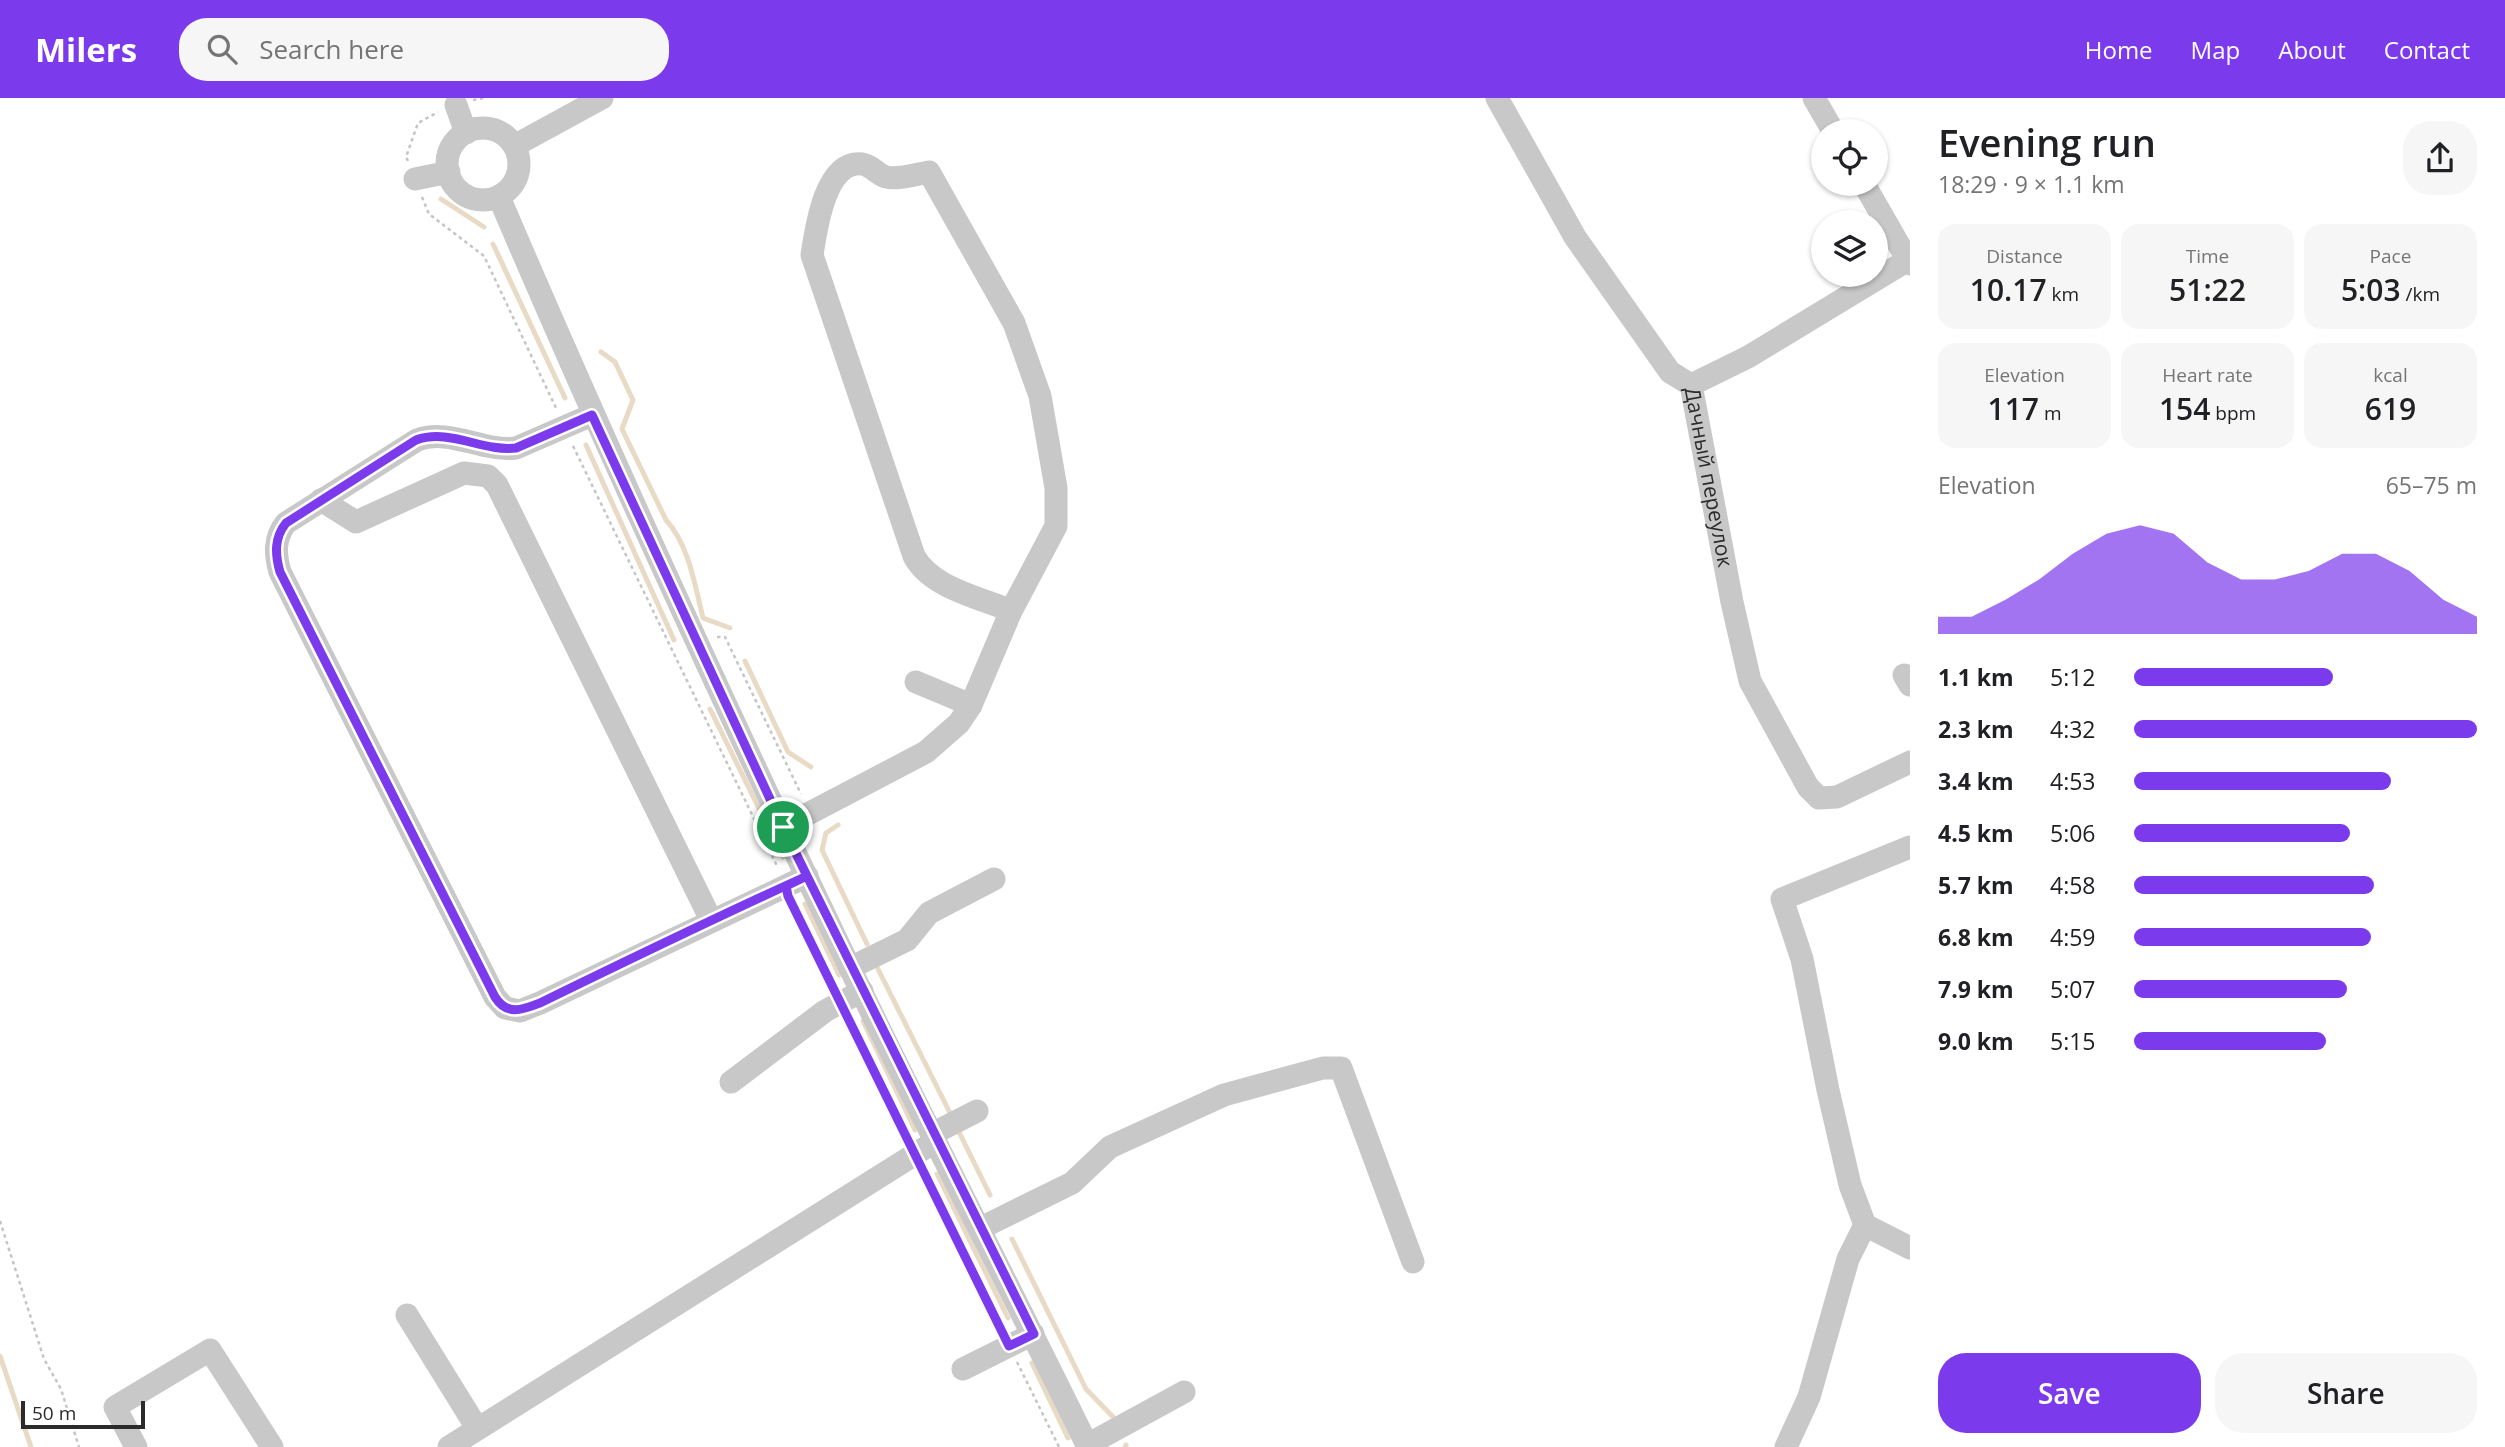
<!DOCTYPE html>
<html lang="en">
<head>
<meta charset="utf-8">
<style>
  body { margin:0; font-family:"Open Sans",sans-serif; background:#f6f6f6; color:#202124; height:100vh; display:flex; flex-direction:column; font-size:26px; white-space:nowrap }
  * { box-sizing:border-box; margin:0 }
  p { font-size:23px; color:#757577 }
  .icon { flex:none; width:38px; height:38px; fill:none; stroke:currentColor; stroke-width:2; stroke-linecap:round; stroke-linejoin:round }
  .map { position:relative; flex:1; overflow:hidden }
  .side { display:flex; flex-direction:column; background:#fff; width:595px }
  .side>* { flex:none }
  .tools { position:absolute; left:1811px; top:21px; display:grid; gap:14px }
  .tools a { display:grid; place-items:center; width:77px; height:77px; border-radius:50%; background:#fff; box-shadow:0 2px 5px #0004; font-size:35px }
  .scale { position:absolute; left:21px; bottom:18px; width:124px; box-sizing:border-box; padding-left:7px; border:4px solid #2b2b2b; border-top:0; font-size:19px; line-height:24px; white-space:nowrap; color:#2b2b2b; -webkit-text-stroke:5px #fff; paint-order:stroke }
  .pin { position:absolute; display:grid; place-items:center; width:60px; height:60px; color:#fff; margin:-30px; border:4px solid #fff; border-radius:50%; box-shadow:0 2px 7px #0007 }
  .round { display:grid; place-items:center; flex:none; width:74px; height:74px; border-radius:28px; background:#f6f6f6 }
  .overview { display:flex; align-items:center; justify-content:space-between; height:119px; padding:0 28px }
  h1 { font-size:38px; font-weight:600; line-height:52px }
  .stats { display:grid; grid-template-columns:repeat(3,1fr); gap:10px; height:119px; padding:7px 28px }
  .stats div { display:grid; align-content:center; border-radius:18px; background:#f6f6f6; text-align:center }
  .stats b { font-size:30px; font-weight:600 }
  .stats small { font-size:19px; font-weight:400 }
  .stats p { font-size:19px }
  .chart { height:196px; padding:14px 28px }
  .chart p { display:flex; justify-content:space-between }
  .chart svg { width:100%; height:126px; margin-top:7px; fill:#7c3aed; opacity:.7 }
  .button { display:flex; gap:14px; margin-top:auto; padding:14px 28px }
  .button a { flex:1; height:80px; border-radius:28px; background:#7c3aed; color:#fff; font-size:28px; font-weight:600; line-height:80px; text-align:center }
  .button a+a { background:#f6f6f6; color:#202124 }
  ul { padding:0 28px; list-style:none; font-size:23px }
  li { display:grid; grid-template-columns:112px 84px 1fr; align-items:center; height:52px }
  li i { height:18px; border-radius:9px; background:#7c3aed }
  header { display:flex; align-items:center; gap:42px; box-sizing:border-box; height:98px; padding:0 35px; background:#7c3aed; color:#fff }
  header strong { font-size:33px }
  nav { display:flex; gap:38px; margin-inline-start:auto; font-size:24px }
  .search { width:490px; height:63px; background:#f6f6f6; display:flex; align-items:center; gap:18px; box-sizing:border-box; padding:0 24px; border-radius:28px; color:#757577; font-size:26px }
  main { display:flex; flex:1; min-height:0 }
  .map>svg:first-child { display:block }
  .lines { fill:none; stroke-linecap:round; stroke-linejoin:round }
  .stream { stroke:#e9dac5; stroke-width:5 }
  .path { stroke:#c5c5c5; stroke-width:2.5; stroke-dasharray:3.5 3.5; stroke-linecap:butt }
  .minor { stroke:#c8c8c8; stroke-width:23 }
  .route-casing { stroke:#fff; stroke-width:14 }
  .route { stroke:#7c3aed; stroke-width:9 }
  .labels { text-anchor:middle; stroke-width:7; stroke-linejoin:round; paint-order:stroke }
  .street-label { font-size:21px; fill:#2b2b2b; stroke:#fff }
</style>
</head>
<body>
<header>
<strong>Milers</strong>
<div class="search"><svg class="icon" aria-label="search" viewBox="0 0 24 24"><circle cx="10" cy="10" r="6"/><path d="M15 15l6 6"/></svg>Search here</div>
<nav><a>Home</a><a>Map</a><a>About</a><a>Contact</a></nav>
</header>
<main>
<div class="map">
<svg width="1910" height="1349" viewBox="0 0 1910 1349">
  <rect width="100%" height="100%" fill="#fff"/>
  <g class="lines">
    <g class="stream">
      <path d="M441,101L484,129"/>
      <path d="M493,146L565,300"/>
      <path d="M601,254L615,264L633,302L622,331L666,422C689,447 695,488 703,520L730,530"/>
      <path d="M586,347L674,542"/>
      <path d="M745,563L788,654L811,669"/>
      <path d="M710,611L783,759"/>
      <path d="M838,727L826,735L822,752L867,846"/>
      <path d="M805,806L839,877"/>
      <path d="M878,871L950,1015"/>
      <path d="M863,923L915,1032"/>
      <path d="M959,1034L990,1097"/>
      <path d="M937,1076L1008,1220"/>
      <path d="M1012,1141L1086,1291L1114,1320"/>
      <path d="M0,1258L31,1349"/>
      <path d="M1032,1265L1068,1340"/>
      <path d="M1125,1349L1126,1347"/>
    </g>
    <g class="path">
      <path d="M473,2L484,0"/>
      <path d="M408,63L406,59L418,25L438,14"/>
      <path d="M422,99L429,116L484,158L556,310"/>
      <path d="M573,348L778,770"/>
      <path d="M717,539H725L801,696"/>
      <path d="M792,806L831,888"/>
      <path d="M848,922L906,1039"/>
      <path d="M923,1073L1000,1230"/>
      <path d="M0,1123L44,1261L61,1291L79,1349"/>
      <path d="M1017,1264L1059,1349"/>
    </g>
    <g class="minor">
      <path id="s1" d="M1497,0L1575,139L1670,274L1691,287L1732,504L1750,583L1808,689L1819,700L1837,699L1910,664"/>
      <path d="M1814,0L1833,33"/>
      <path d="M456,7L466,35"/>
      <circle cx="483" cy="66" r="36"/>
      <path d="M514,48L602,0"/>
      <path d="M415,81L449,74"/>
      <path d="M1864,86L1910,166"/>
      <path d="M499,99C610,359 728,615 850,870C927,1031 1010,1189 1088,1349"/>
      <path d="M1691,287L1748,259L1908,162"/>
      <path d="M592,317L516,350C482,354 450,330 417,342L286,425C274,440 275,456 280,474L495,899L505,910L520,913L540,905L807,778"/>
      <path d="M321,402L356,424L464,375L488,378L497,387L711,822"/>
      <path d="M1904,577L1910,587"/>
      <path d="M916,584L971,607"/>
      <path d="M783,729L926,654L959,625L971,607L1011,513L1056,428V390L1040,298L1014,225L929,74C917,76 897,82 886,79C877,76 871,67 862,66C825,62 816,131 812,157L914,458C931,490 979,499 1011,513"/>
      <path d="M1910,749L1782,801L1802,861L1828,992L1850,1087L1865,1127L1910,1150"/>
      <path d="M850,870L907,842L929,815L994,781"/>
      <path d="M731,984L825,913L862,893"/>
      <path d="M932,1036L977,1013"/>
      <path d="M981,1130L1072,1085L1110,1049L1224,997L1323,970H1341L1413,1164"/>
      <path d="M407,1217L477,1330"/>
      <path d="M963,1271L1033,1236"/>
      <path d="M1087,1347L1184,1294"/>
      <path d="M136,1349L115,1309L210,1252L272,1349"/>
      <path d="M449,1349L936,1043"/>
      <path d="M1786,1349L1809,1299L1848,1161L1865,1127"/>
    </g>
  </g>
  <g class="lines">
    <defs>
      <path id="route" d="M783,729L592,317L516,350C482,354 450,330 416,342L286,425C274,440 275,456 280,474L495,899C507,918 522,912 540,905C628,862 717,819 807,778L1034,1236L1009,1248L788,798L786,788L807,778L783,729"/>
    </defs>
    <use href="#route" class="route-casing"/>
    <use href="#route" class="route"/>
  </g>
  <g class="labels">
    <g class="street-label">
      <text dy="7" stroke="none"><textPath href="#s1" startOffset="443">Дачный переулок</textPath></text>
    </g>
  </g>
</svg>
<div class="tools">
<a><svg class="icon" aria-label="locate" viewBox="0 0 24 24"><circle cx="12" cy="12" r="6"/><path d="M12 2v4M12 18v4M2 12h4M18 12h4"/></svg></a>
<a><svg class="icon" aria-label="layers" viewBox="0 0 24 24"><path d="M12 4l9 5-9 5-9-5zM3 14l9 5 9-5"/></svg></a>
</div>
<div class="scale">50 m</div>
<div class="pin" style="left:783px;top:729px;background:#1e9e55"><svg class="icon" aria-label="arrive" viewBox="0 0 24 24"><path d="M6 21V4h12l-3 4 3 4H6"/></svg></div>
</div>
<section class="side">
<div class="overview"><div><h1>Evening run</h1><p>18:29 · 9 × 1.1 km</p></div><a class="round"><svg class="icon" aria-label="share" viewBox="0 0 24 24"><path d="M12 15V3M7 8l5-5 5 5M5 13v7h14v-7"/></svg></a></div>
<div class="stats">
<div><p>Distance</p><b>10.17<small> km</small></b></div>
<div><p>Time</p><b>51:22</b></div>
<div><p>Pace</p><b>5:03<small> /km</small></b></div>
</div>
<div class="stats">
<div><p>Elevation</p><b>117<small> m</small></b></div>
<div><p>Heart rate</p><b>154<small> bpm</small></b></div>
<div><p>kcal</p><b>619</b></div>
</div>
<div class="chart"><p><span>Elevation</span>65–75 m</p>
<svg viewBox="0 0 160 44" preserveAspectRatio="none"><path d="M0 44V38L10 38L20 32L30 25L40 16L50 9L60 6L70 9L80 19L90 25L100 25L110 22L120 16L130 16L140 22L150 32L160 38V44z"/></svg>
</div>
<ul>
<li><b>1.1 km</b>5:12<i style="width:58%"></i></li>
<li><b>2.3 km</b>4:32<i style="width:100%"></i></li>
<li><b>3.4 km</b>4:53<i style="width:75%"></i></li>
<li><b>4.5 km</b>5:06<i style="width:63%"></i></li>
<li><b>5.7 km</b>4:58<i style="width:70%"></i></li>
<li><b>6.8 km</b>4:59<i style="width:69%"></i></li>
<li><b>7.9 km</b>5:07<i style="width:62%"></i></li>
<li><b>9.0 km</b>5:15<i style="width:56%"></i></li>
</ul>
<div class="button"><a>Save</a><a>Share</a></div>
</section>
</main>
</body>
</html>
